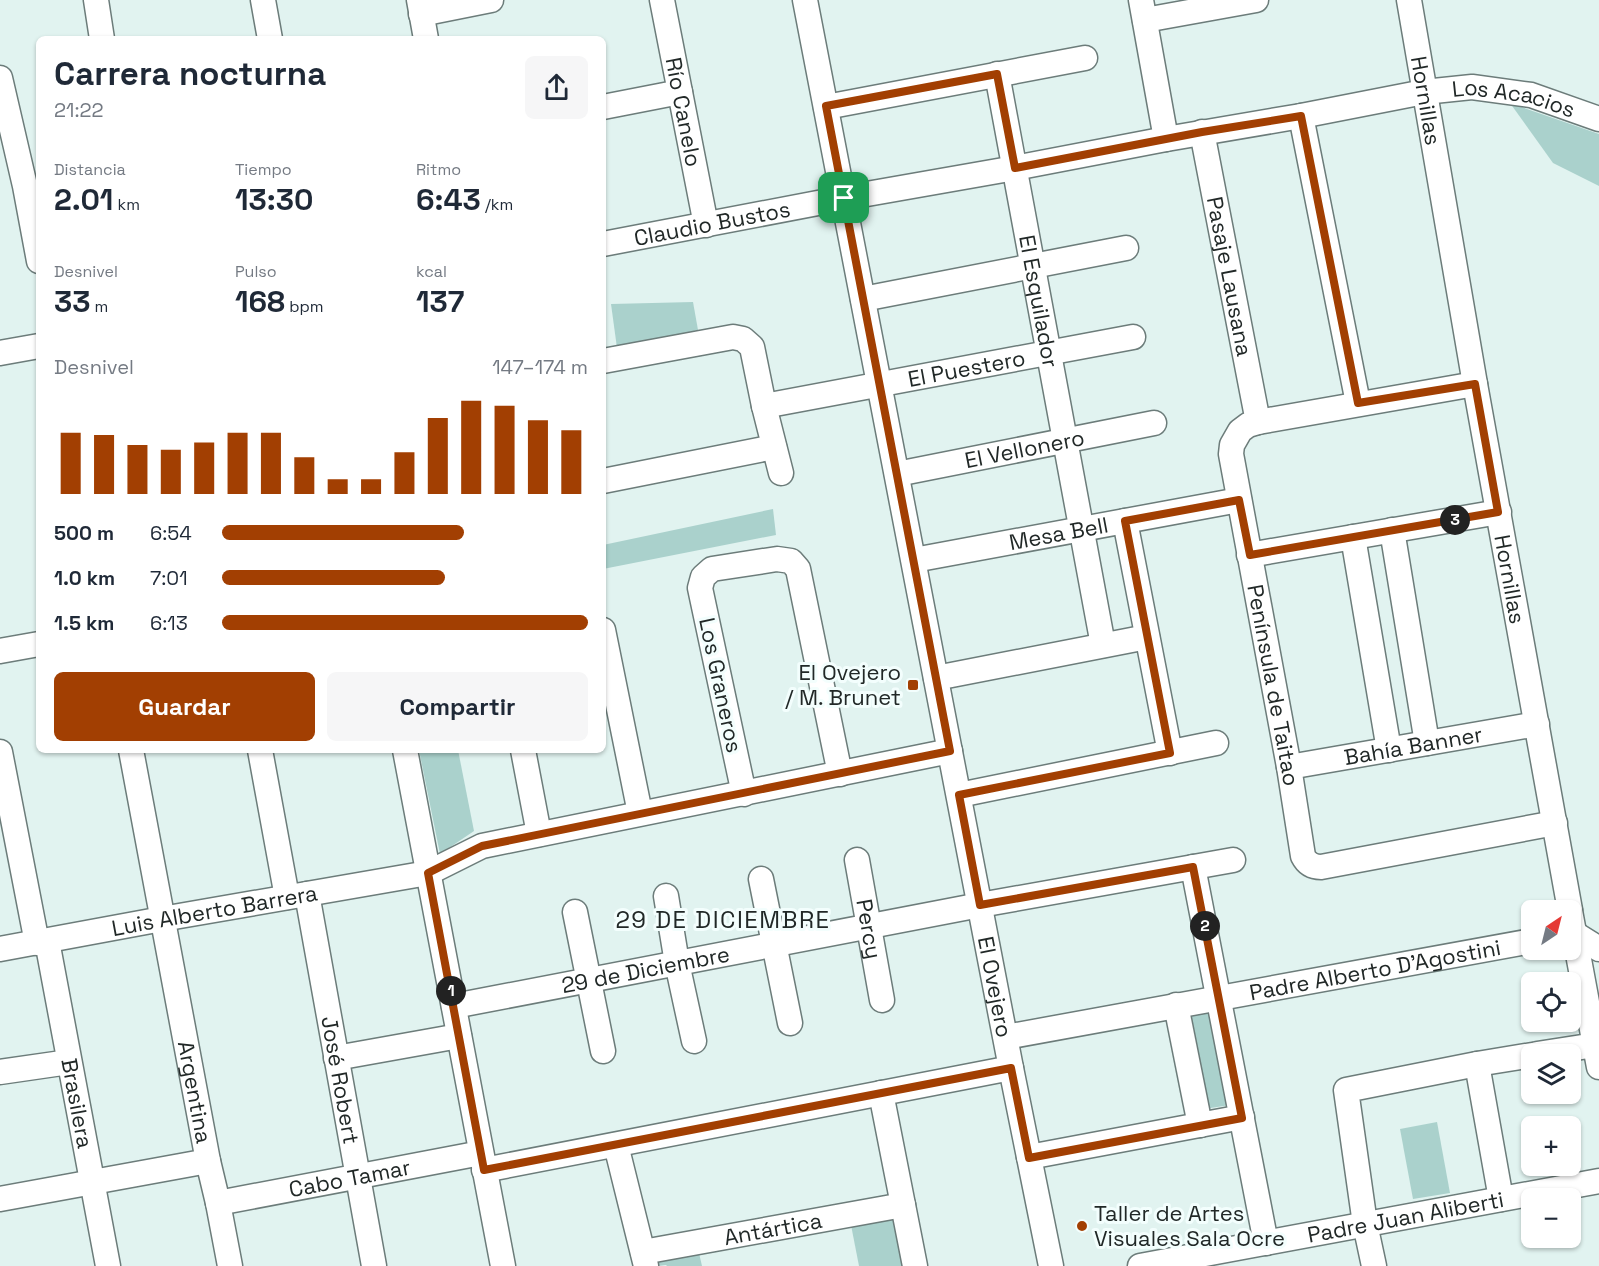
<!DOCTYPE html>
<html lang="es">
<head>
<meta charset="utf-8">
<style>
  body { margin:0; font-family:"Space Grotesk",sans-serif; background:#f6f6f7; color:#1f2937; height:100vh; display:flex; flex-direction:column; font-size:22px; white-space:nowrap }
  * { box-sizing:border-box; margin:0 }
  p { font-size:20px; color:#747a83 }
  .icon { flex:none; width:33px; height:33px; fill:none; stroke:currentColor; stroke-width:2; stroke-linecap:round; stroke-linejoin:round }
  .map { position:relative; flex:1; overflow:hidden }
  .details { position:absolute; left:36px; top:36px; width:570px; height:717px; display:flex; flex-direction:column; background:#fff; border-radius:9px; box-shadow:0 2px 4px #0004 }
  .details>* { flex:none }
  .needle { width:39px; rotate:35deg }
  .buttons { position:absolute; left:1521px; top:900px; display:grid; gap:12px }
  .buttons a { display:grid; place-items:center; width:60px; height:60px; border-radius:9px; background:#fff; box-shadow:0 2px 4px #0004; font-size:30px }
  .pin { position:absolute; display:grid; place-items:center; width:51px; height:51px; color:#fff; margin:-26px; border-radius:12px; box-shadow:0 3px 9px #0006 }
  .km { position:absolute; width:30px; height:30px; margin:-15px; border-radius:50%; background:#222; color:#fff; font-size:16px; line-height:30px; text-align:center }
  .round { display:grid; place-items:center; flex:none; width:63px; height:63px; border-radius:9px; background:#f6f6f7 }
  .overview { display:flex; align-items:center; justify-content:space-between; height:102px; padding:0 18px }
  h1 { font-size:33px; font-weight:700; line-height:45px }
  .stats { display:grid; grid-template-columns:repeat(3,1fr); gap:9px; height:102px; padding:6px 18px }
  .stats div { display:grid; align-content:center }
  .stats b { font-size:30px; font-weight:700 }
  .stats small { font-size:16px; font-weight:400 }
  .stats p { font-size:16px }
  .chart { height:168px; padding:12px 18px }
  .chart p { display:flex; justify-content:space-between }
  .chart svg { width:100%; height:108px; margin-top:6px; stroke:#a23f02; stroke-width:6 }
  .primary-button { display:flex; gap:12px; margin-top:auto; padding:12px 18px }
  .primary-button a { flex:1; height:69px; border-radius:9px; background:#a23f02; color:#fff; font-size:24px; font-weight:700; line-height:69px; text-align:center }
  .primary-button a+a { background:#f6f6f7; color:#1f2937 }
  ul { padding:0 18px; list-style:none; font-size:20px }
  li { display:grid; grid-template-columns:96px 72px 1fr; align-items:center; height:45px }
  li i { height:15px; border-radius:8px; background:#a23f02 }
  .map>svg:first-child { display:block }
  .green { fill:#aad1cc }
  .lines { fill:none; stroke-linecap:round; stroke-linejoin:round }
  .minor-casing { stroke:#6c7c7a; stroke-width:27 }
  .minor { stroke:#fff; stroke-width:24 }
  .route-casing { stroke:#fff; stroke-width:12 }
  .route { stroke:#a23f02; stroke-width:8 }
  .poi-dot { fill:#a23f02; stroke:#f3fefd; stroke-width:2 }
  .labels { text-anchor:middle; stroke-width:6; stroke-linejoin:round; paint-order:stroke }
  .street-label { font-size:22px; fill:#212827; stroke:#f3fefd }
  .poi-label { font-size:22px; fill:#212827; stroke:#f3fefd; text-anchor:end }
  .neighbourhood-label { font-size:24px; letter-spacing:1.5px; fill:#212827; stroke:#f3fefd }
</style>
</head>
<body>
<div class="map">
<svg width="1599" height="1266" viewBox="0 0 1599 1266">
  <rect width="100%" height="100%" fill="#e1f3f0"/>
  <g class="green">
    <path d="M1510,103L1599,134V186L1553,163Z"/>
    <path d="M693,302L698,330L617,348L611,304Z"/>
    <path d="M773,509L776,535L603,569V545Z"/>
    <path d="M419,750H458L474,831L440,854Z"/>
    <path d="M1213,1006L1230,1105L1204,1109L1186,1011Z"/>
    <path d="M1437,1122L1450,1193L1413,1199L1400,1129Z"/>
    <path d="M898,1215L909,1266H859L851,1225Z"/>
    <path d="M699,1253L702,1266H667L666,1265L658,1266L657,1262Z"/>
  </g>
  <g class="lines">
    <defs>
      <g id="minor">
        <path d="M96,0L102,39"/>
        <path d="M263,0L270,39"/>
        <path d="M419,0L426,39"/>
        <path id="s1" d="M662,0L706,225"/>
        <path id="s2" d="M805,0L1011,1068L1051,1266"/>
        <path d="M1141,0L1166,139"/>
        <path id="s3" d="M1409,0L1475,384L1570,910"/>
        <path d="M421,14L491,0"/>
        <path d="M1145,20L1256,0"/>
        <path id="s4" d="M997,74L1103,645"/>
        <path d="M0,78L25,186L39,261"/>
        <path d="M603,107L680,92"/>
        <path d="M826,107L1085,58"/>
        <path d="M1301,116L1358,403"/>
        <path id="s5" d="M1202,132L1258,422"/>
        <path id="s6" d="M603,244L844,198L1015,168L1166,139L1301,116L1424,92L1472,87L1531,95L1599,119"/>
        <path d="M863,299L1126,248"/>
        <path d="M0,353L39,346"/>
        <path d="M603,361L733,337L743,339L752,347L764,406L781,473"/>
        <path id="s7" d="M1475,384L1258,422L1248,425L1240,431L1232,445L1231,454L1289,767L1303,856C1307,864 1313,867 1321,867L1555,823"/>
        <path id="s8" d="M764,406L1133,337"/>
        <path id="s9" d="M897,474L1154,423"/>
        <path d="M603,481L774,447"/>
        <path d="M1125,521L1170,753"/>
        <path d="M1392,530L1427,743"/>
        <path d="M1353,537L1389,750"/>
        <path d="M1249,555L1499,512"/>
        <path id="s10" d="M914,560L1239,500"/>
        <path d="M603,630L640,813"/>
        <path d="M0,651L39,644"/>
        <path d="M936,678L1147,637"/>
        <path id="s11" d="M131,750L208,1161L218,1203L230,1266"/>
        <path d="M260,750L287,897"/>
        <path d="M405,750L503,1266"/>
        <path d="M523,750L539,834"/>
        <path d="M0,752L37,943"/>
        <path id="s12" d="M1289,767L1537,724"/>
        <path d="M744,794L700,588L703,577L712,569L777,559L791,561L798,569L840,774"/>
        <path d="M959,795L1216,743"/>
        <path id="s13" d="M857,860L882,1000"/>
        <path d="M1193,867L1266,1243"/>
        <path d="M761,879L790,1023"/>
        <path id="s14" d="M307,894L374,1266"/>
        <path d="M666,896L677,963L694,1041"/>
        <path d="M1570,911L1599,1067"/>
        <path d="M575,912L603,1051"/>
        <path d="M1570,934H1575L1599,949"/>
        <path id="s15" d="M47,941L108,1266"/>
        <path id="s16" d="M0,949L162,919L428,873L482,846L950,751"/>
        <path d="M1176,1005L1200,1125"/>
        <path id="s17" d="M454,1006L980,905L1233,860"/>
        <path id="s18" d="M1006,1037L1532,941"/>
        <path d="M1537,1054L1595,1045"/>
        <path d="M336,1058L459,1036"/>
        <path d="M1477,1064L1501,1199"/>
        <path d="M0,1072L69,1062"/>
        <path d="M881,1093L915,1266"/>
        <path d="M616,1145L646,1266"/>
        <path d="M1029,1157L1242,1117"/>
        <path d="M484,1170L1011,1068"/>
        <path d="M0,1199L208,1161"/>
        <path id="s19" d="M218,1203L481,1153"/>
        <path id="s20" d="M643,1252L903,1205"/>
        <path id="s21" d="M1140,1266L1599,1181"/>
        <path d="M1374,1266L1365,1224L1346,1090L1477,1064L1532,1055"/>
      </g>
    </defs>
    <use href="#minor" class="minor-casing"/>
    <use href="#minor" class="minor"/>
  </g>
  <g class="lines">
    <defs>
      <path id="route" d="M997,74L1015,168L1202,132L1301,116L1358,403L1475,384L1498,512L1250,555L1239,500L1125,521L1170,753L959,795L980,905L1193,867L1242,1118L1029,1158L1011,1068L484,1170L428,873L482,846L950,751L826,106Z"/>
    </defs>
    <use href="#route" class="route-casing"/>
    <use href="#route" class="route"/>
  </g>
  <g class="poi-dot">
    <rect x="907" y="679" width="12" height="12" rx="3"/>
    <circle cx="1082" cy="1226" r="6"/>
  </g>
  <g class="labels">
    <g class="street-label">
      <text dy="8" stroke="none"><textPath href="#s3" startOffset="102">Hornillas</textPath></text>
      <text dy="8" stroke="none"><textPath href="#s6" startOffset="926">Los Acacios</textPath></text>
      <text dy="8" stroke="none"><textPath href="#s1" startOffset="114">Río Canelo</textPath></text>
      <text dy="8" stroke="none"><textPath href="#s6" startOffset="111">Claudio Bustos</textPath></text>
      <text dy="8" stroke="none"><textPath href="#s5" startOffset="147">Pasaje Lausana</textPath></text>
      <text dy="8" stroke="none"><textPath href="#s4" startOffset="231">El Esquilador</textPath></text>
      <text dy="8" stroke="none"><textPath href="#s8" startOffset="206">El Puestero</textPath></text>
      <text dy="8" stroke="none"><textPath href="#s9" startOffset="130">El Vellonero</textPath></text>
      <text dy="8" stroke="none"><textPath href="#s10" startOffset="147">Mesa Bell</textPath></text>
      <text dy="8" stroke="none"><textPath href="#s3" startOffset="588">Hornillas</textPath></text>
      <text transform="translate(721 685) rotate(78)" y="8">Los Graneros</text>
      <text dy="8" stroke="none"><textPath href="#s7" startOffset="501">Península de Taitao</textPath></text>
      <text dy="8" stroke="none"><textPath href="#s12" startOffset="126">Bahía Banner</textPath></text>
      <text dy="8" stroke="none"><textPath href="#s16" startOffset="218">Luis Alberto Barrera</textPath></text>
      <text dy="8" stroke="none"><textPath href="#s13" startOffset="70">Percy</textPath></text>
      <text dy="8" stroke="none"><textPath href="#s17" startOffset="195">29 de Diciembre</textPath></text>
      <text dy="8" stroke="none"><textPath href="#s18" startOffset="375">Padre Alberto D'Agostini</textPath></text>
      <text dy="8" stroke="none"><textPath href="#s2" startOffset="1005">El Ovejero</textPath></text>
      <text dy="8" stroke="none"><textPath href="#s14" startOffset="189">José Robert</textPath></text>
      <text dy="8" stroke="none"><textPath href="#s11" startOffset="348">Argentina</textPath></text>
      <text dy="8" stroke="none"><textPath href="#s15" startOffset="165">Brasilera</textPath></text>
      <text dy="8" stroke="none"><textPath href="#s19" startOffset="134">Cabo Tamar</textPath></text>
      <text dy="8" stroke="none"><textPath href="#s21" startOffset="270">Padre Juan Aliberti</textPath></text>
      <text dy="8" stroke="none"><textPath href="#s20" startOffset="132">Antártica</textPath></text>
    </g>
    <g class="poi-label">
      <text x="901" y="680">El Ovejero<tspan x="901" dy="25">/ M. Brunet</tspan></text>
      <text x="1094" y="1221" text-anchor="start">Taller de Artes<tspan x="1094" dy="25">Visuales Sala Ocre</tspan></text>
    </g>
    <g class="neighbourhood-label">
      <text x="723" y="928">29 DE DICIEMBRE</text>
    </g>
  </g>
</svg>
<div class="buttons">
<a><svg class="needle" viewBox="-14 -14 28 28"><path d="M0-13l5 13h-10z" fill="#e53935"/><path d="M0 13l5-13h-10z" fill="#747a83"/></svg></a>
<a><svg class="icon" aria-label="locate" viewBox="0 0 24 24"><circle cx="12" cy="12" r="6"/><path d="M12 2v4M12 18v4M2 12h4M18 12h4"/></svg></a>
<a><svg class="icon" aria-label="layers" viewBox="0 0 24 24"><path d="M12 4l9 5-9 5-9-5zM3 14l9 5 9-5"/></svg></a>
<a>+</a>
<a>−</a>
</div>
<div class="pin" style="left:844px;top:198px;background:#1e9e55"><svg class="icon" aria-label="arrive" viewBox="0 0 24 24"><path d="M6 21V4h12l-3 4 3 4H6"/></svg></div>
<b class="km" style="left:451px;top:991px">1</b>
<b class="km" style="left:1205px;top:926px">2</b>
<b class="km" style="left:1455px;top:520px">3</b>
<section class="details">
<div class="overview"><div><h1>Carrera nocturna</h1><p>21:22</p></div><a class="round"><svg class="icon" aria-label="share" viewBox="0 0 24 24"><path d="M12 15V3M7 8l5-5 5 5M5 13v7h14v-7"/></svg></a></div>
<div class="stats">
<div><p>Distancia</p><b>2.01<small> km</small></b></div>
<div><p>Tiempo</p><b>13:30</b></div>
<div><p>Ritmo</p><b>6:43<small> /km</small></b></div>
</div>
<div class="stats">
<div><p>Desnivel</p><b>33<small> m</small></b></div>
<div><p>Pulso</p><b>168<small> bpm</small></b></div>
<div><p>kcal</p><b>137</b></div>
</div>
<div class="chart"><p><span>Desnivel</span>147–174 m</p>
<svg viewBox="0 0 160 44" preserveAspectRatio="none"><path d="M5 44V19M15 44V20M25 44V24M35 44V26M45 44V23M55 44V19M65 44V19M75 44V29M85 44V38M95 44V38M105 44V27M115 44V13M125 44V6M135 44V8M145 44V14M155 44V18"/></svg>
</div>
<ul>
<li><b>500 m</b>6:54<i style="width:66%"></i></li>
<li><b>1.0 km</b>7:01<i style="width:61%"></i></li>
<li><b>1.5 km</b>6:13<i style="width:100%"></i></li>
</ul>
<div class="primary-button"><a>Guardar</a><a>Compartir</a></div>
</section>
</div>
</body>
</html>
